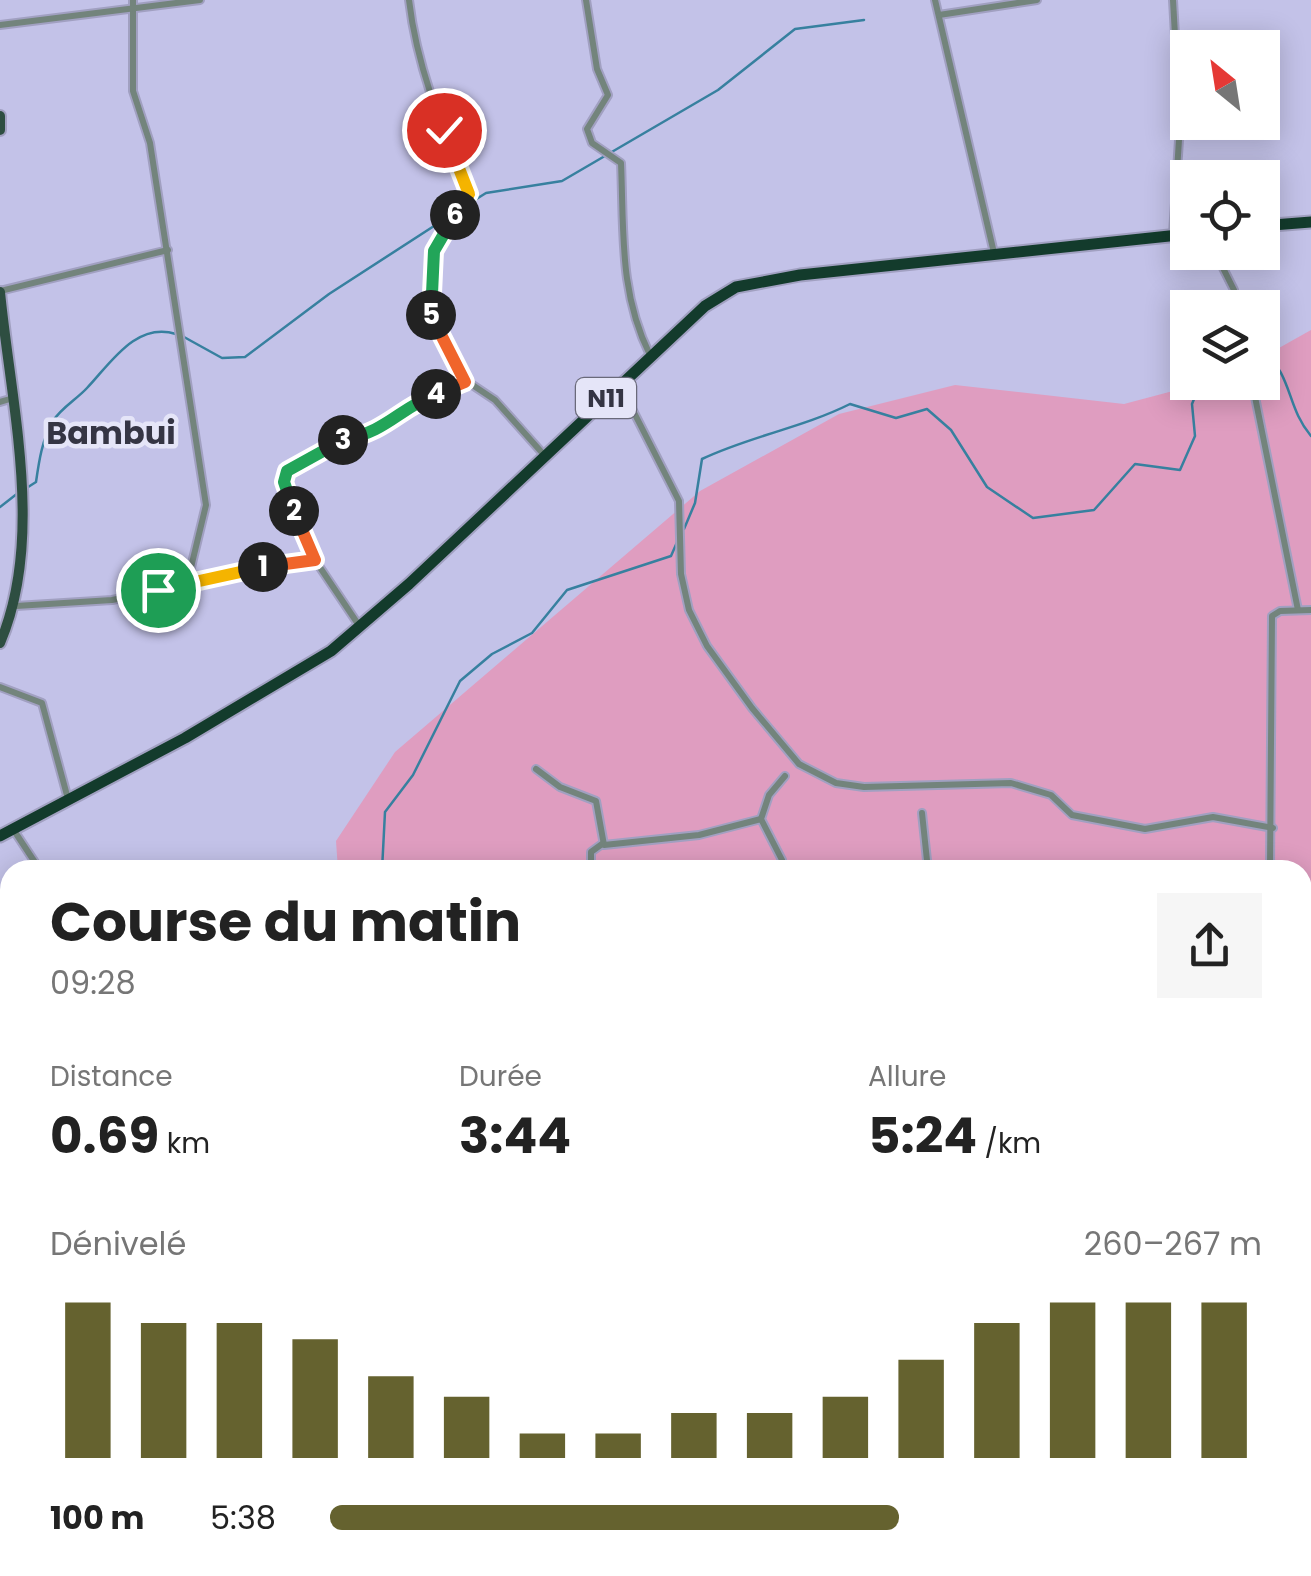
<!DOCTYPE html>
<html lang="fr">
<head>
<meta charset="utf-8">
<style>
  body { margin:0; font-family:Poppins,sans-serif; background:#f6f6f6; color:#222; height:100vh; display:flex; flex-direction:column; font-size:38px; white-space:nowrap }
  * { box-sizing:border-box; margin:0 }
  p { font-size:32px; color:#767676 }
  .icon { flex:none; width:55px; height:55px; fill:none; stroke:currentColor; stroke-width:2; stroke-linecap:round; stroke-linejoin:round }
  .map { position:relative; flex:1; overflow:hidden }
  .panel { position:absolute; left:0px; top:860px; width:1312px; height:718px; display:flex; flex-direction:column; background:#fff; border-radius:30px 30px 0 0; box-shadow:0 5px 25px #0003 }
  .panel>* { flex:none }
  .needle { width:65px; rotate:330deg }
  .buttons { position:absolute; left:1170px; top:30px; display:grid; gap:20px }
  .buttons a { display:grid; place-items:center; width:110px; height:110px; border-radius:0px; background:#fff; box-shadow:0 5px 25px #0003; font-size:50px }
  .pin { position:absolute; display:grid; place-items:center; width:85px; height:85px; color:#fff; margin:-42px; border:5px solid #fff; border-radius:50%; box-shadow:0 2px 10px #0007 }
  .km { position:absolute; width:50px; height:50px; margin:-25px; border-radius:50%; background:#222; color:#fff; font-size:28px; line-height:50px; text-align:center }
  .round { display:grid; place-items:center; flex:none; width:105px; height:105px; border-radius:0px; background:#f6f6f6 }
  .summary { display:flex; align-items:center; justify-content:space-between; height:170px; padding:0 50px }
  h1 { font-size:55px; font-weight:700; line-height:75px }
  .figures { display:grid; grid-template-columns:repeat(3,1fr); gap:15px; height:170px; padding:10px 50px }
  .figures div { display:grid; align-content:center }
  .figures b { font-size:50px; font-weight:700 }
  .figures small { font-size:28px; font-weight:400 }
  .figures p { font-size:28px }
  .chart { height:280px; padding:20px 50px }
  .chart p { display:flex; justify-content:space-between }
  .chart svg { width:100%; height:180px; margin-top:10px; stroke:#65622f; stroke-width:6 }
  ul { padding:0 50px; list-style:none; font-size:32px }
  li { display:grid; grid-template-columns:160px 120px 1fr; align-items:center; height:75px }
  li i { height:25px; border-radius:12px; background:#65622f }
  .map>svg:first-child { display:block }
  .green { fill:#df9dc0 }
  .lines { fill:none; stroke-linecap:round; stroke-linejoin:round }
  .stream { stroke:#37809f; stroke-width:2.5 }
  .street-casing { stroke:#a1a0c1; stroke-width:10 }
  .primary-casing { stroke:#a1a0c1; stroke-width:14 }
  .highway-casing { stroke:#a1a0c1; stroke-width:15 }
  .street { stroke:#73847c; stroke-width:6 }
  .primary { stroke:#2e4e41; stroke-width:10 }
  .highway { stroke:#133b2c; stroke-width:11 }
  .split-1-casing { stroke:#fff; stroke-width:20 }
  .split-2-casing { stroke:#fff; stroke-width:20 }
  .split-3-casing { stroke:#fff; stroke-width:20 }
  .split-4-casing { stroke:#fff; stroke-width:20 }
  .split-5-casing { stroke:#fff; stroke-width:20 }
  .split-6-casing { stroke:#fff; stroke-width:20 }
  .split-7-casing { stroke:#fff; stroke-width:20 }
  .split-1 { stroke:#f5b400; stroke-width:12 }
  .split-2 { stroke:#f0652b; stroke-width:12 }
  .split-3 { stroke:#22a559; stroke-width:12 }
  .split-4 { stroke:#22a559; stroke-width:12 }
  .split-5 { stroke:#f0652b; stroke-width:12 }
  .split-6 { stroke:#22a559; stroke-width:12 }
  .split-7 { stroke:#f5b400; stroke-width:12 }
  .labels { text-anchor:middle; stroke-width:9; stroke-linejoin:round; paint-order:stroke }
  .shield { fill:#e5e5f8; stroke:#6a6a7a; stroke-width:2.5 }
  .shield-label { font-size:25px; font-weight:bold; fill:#353544 }
  .quarter-label { font-size:32px; font-weight:bold; fill:#353544; stroke:#e5e5f8 }
</style>
</head>
<body>
<div class="map">
<svg width="1311" height="1576" viewBox="0 0 1311 1576">
  <rect width="100%" height="100%" fill="#c3c2e8"/>
  <path class="green" d="M1311,330V1576H257L252,1568H1302V870H338L336,841L395,752L700,491L839,414L955,385L1124,404L1203,383L1262,382L1263,357Z"/>
  <g class="lines">
    <g class="stream">
      <path d="M462,208L486,193L562,181L718,90L795,29L864,20"/>
      <path d="M184,337L222,358L245,357L329,294L451,215"/>
      <path d="M1262,348C1294,379 1286,406 1311,436"/>
      <path d="M25,489L36,482C39,461 42,440 53,421C61,408 77,399 87,388C110,364 136,321 176,334"/>
      <path d="M0,507L18,493"/>
      <path d="M684,529L695,503L702,459C750,436 802,428 850,404L896,418L927,409L951,430L987,487L1033,518L1094,510L1135,464L1180,470L1195,436L1192,404L1201,382"/>
      <path d="M382,870L385,812L413,775L460,681L492,654L532,633L567,590L671,556L678,540"/>
      <path d="M368,1568L421,1574L424,1568"/>
      <path d="M357,1576L361,1568"/>
    </g>
    <defs>
      <g id="street">
        <path d="M133,0V91L150,143L206,505L187,584"/>
        <path d="M409,0C417,69 443,130 469,194L437,240L430,319L462,378L495,400L545,456"/>
        <path d="M586,0L597,69L608,95L587,129L592,143L621,163C624,231 619,293 650,355"/>
        <path d="M935,0L994,253"/>
        <path d="M1173,0L1180,124L1173,234"/>
        <path d="M939,15L1037,0"/>
        <path d="M0,25L200,0"/>
        <path d="M1215,252L1234,290L1237,308"/>
        <path d="M0,291L168,250"/>
        <path d="M1252,382L1298,610"/>
        <path d="M620,385L679,501L681,574L689,610L707,646L752,708L799,764L836,783L864,787L1011,783L1051,795L1072,815L1145,829L1213,817L1273,828"/>
        <path d="M0,402L10,399"/>
        <path d="M315,560L284,482L287,471L341,440L376,433L409,404L465,382"/>
        <path d="M16,606L112,600L315,560L360,627"/>
        <path d="M0,687L42,703L68,799"/>
        <path d="M536,769L560,787L596,801L604,845L699,835L761,819"/>
        <path d="M922,813L928,870"/>
        <path d="M13,829L40,870"/>
        <path d="M782,860L761,819L769,795L785,776"/>
        <path d="M591,870V852L602,844"/>
        <path d="M1270,870L1272,616L1280,611L1311,610"/>
        <path d="M1302,924L1311,925"/>
        <path d="M0,1003L10,1006"/>
        <path d="M0,1327L10,1326"/>
        <path d="M1305,1407L1311,1438"/>
        <path d="M1090,1568L1091,1576"/>
        <path d="M216,1576L219,1568"/>
        <path d="M981,1576L982,1568"/>
        <path d="M1053,1576L1075,1568"/>
      </g>
      <g id="primary">
        <path d="M0,116V130"/>
        <path d="M0,292C11,405 45,538 0,643"/>
      </g>
      <g id="highway">
        <path d="M1262,226L1311,222"/>
        <path d="M0,836L185,738L331,651L409,584L705,306L736,287L800,275L1188,234"/>
      </g>
    </defs>
    <use href="#street" class="street-casing"/>
    <use href="#primary" class="primary-casing"/>
    <use href="#highway" class="highway-casing"/>
    <use href="#street" class="street"/>
    <use href="#primary" class="primary"/>
    <use href="#highway" class="highway"/>
  </g>
  <g class="lines">
    <defs>
      <path id="split-1" d="M158,590L263,567"/>
      <path id="split-2" d="M263,567L315,560L294,511"/>
      <path id="split-3" d="M294,511L284,482L287,471L343,440"/>
      <path id="split-4" d="M343,440C388,431 397,410 436,394"/>
      <path id="split-5" d="M431,315L465,382L436,394"/>
      <path id="split-6" d="M431,315L434,251L455,215"/>
      <path id="split-7" d="M444,130L469,194L455,215"/>
    </defs>
    <use href="#split-1" class="split-1-casing"/>
    <use href="#split-2" class="split-2-casing"/>
    <use href="#split-3" class="split-3-casing"/>
    <use href="#split-4" class="split-4-casing"/>
    <use href="#split-5" class="split-5-casing"/>
    <use href="#split-6" class="split-6-casing"/>
    <use href="#split-7" class="split-7-casing"/>
    <use href="#split-1" class="split-1"/>
    <use href="#split-2" class="split-2"/>
    <use href="#split-3" class="split-3"/>
    <use href="#split-4" class="split-4"/>
    <use href="#split-5" class="split-5"/>
    <use href="#split-6" class="split-6"/>
    <use href="#split-7" class="split-7"/>
  </g>
  <g class="labels">
    <rect class="shield" x="576" y="378" width="60" height="40" rx="8"/>
    <g class="shield-label">
      <text x="606" y="407">N11</text>
    </g>
    <g class="quarter-label">
      <text x="111" y="444">Bambui</text>
    </g>
  </g>
</svg>
<div class="buttons">
<a><svg class="needle" viewBox="-14 -14 28 28"><path d="M0-13l5 13h-10z" fill="#e53935"/><path d="M0 13l5-13h-10z" fill="#767676"/></svg></a>
<a><svg class="icon" aria-label="locate" viewBox="0 0 24 24"><circle cx="12" cy="12" r="6"/><path d="M12 2v4M12 18v4M2 12h4M18 12h4"/></svg></a>
<a><svg class="icon" aria-label="layers" viewBox="0 0 24 24"><path d="M12 4l9 5-9 5-9-5zM3 14l9 5 9-5"/></svg></a>
</div>
<div class="pin" style="left:158px;top:590px;background:#1e9e55"><svg class="icon" aria-label="arrive" viewBox="0 0 24 24"><path d="M6 21V4h12l-3 4 3 4H6"/></svg></div>
<div class="pin" style="left:444px;top:130px;background:#d93025"><svg class="icon" aria-label="check" viewBox="0 0 24 24"><path d="M5 12l5 5 9-10"/></svg></div>
<b class="km" style="left:263px;top:567px">1</b>
<b class="km" style="left:294px;top:511px">2</b>
<b class="km" style="left:343px;top:440px">3</b>
<b class="km" style="left:436px;top:394px">4</b>
<b class="km" style="left:431px;top:315px">5</b>
<b class="km" style="left:455px;top:215px">6</b>
<section class="panel">
<div class="summary"><div><h1>Course du matin</h1><p>09:28</p></div><a class="round"><svg class="icon" aria-label="share" viewBox="0 0 24 24"><path d="M12 15V3M7 8l5-5 5 5M5 13v7h14v-7"/></svg></a></div>
<div class="figures">
<div><p>Distance</p><b>0.69<small> km</small></b></div>
<div><p>Durée</p><b>3:44</b></div>
<div><p>Allure</p><b>5:24<small> /km</small></b></div>
</div>
<div class="chart"><p><span>Dénivelé</span>260–267 m</p>
<svg viewBox="0 0 160 44" preserveAspectRatio="none"><path d="M5 44V6M15 44V11M25 44V11M35 44V15M45 44V24M55 44V29M65 44V38M75 44V38M85 44V33M95 44V33M105 44V29M115 44V20M125 44V11M135 44V6M145 44V6M155 44V6"/></svg>
</div>
<ul>
<li><b>100 m</b>5:38<i style="width:61%"></i></li>
</ul>
</section>
</div>
</body>
</html>
